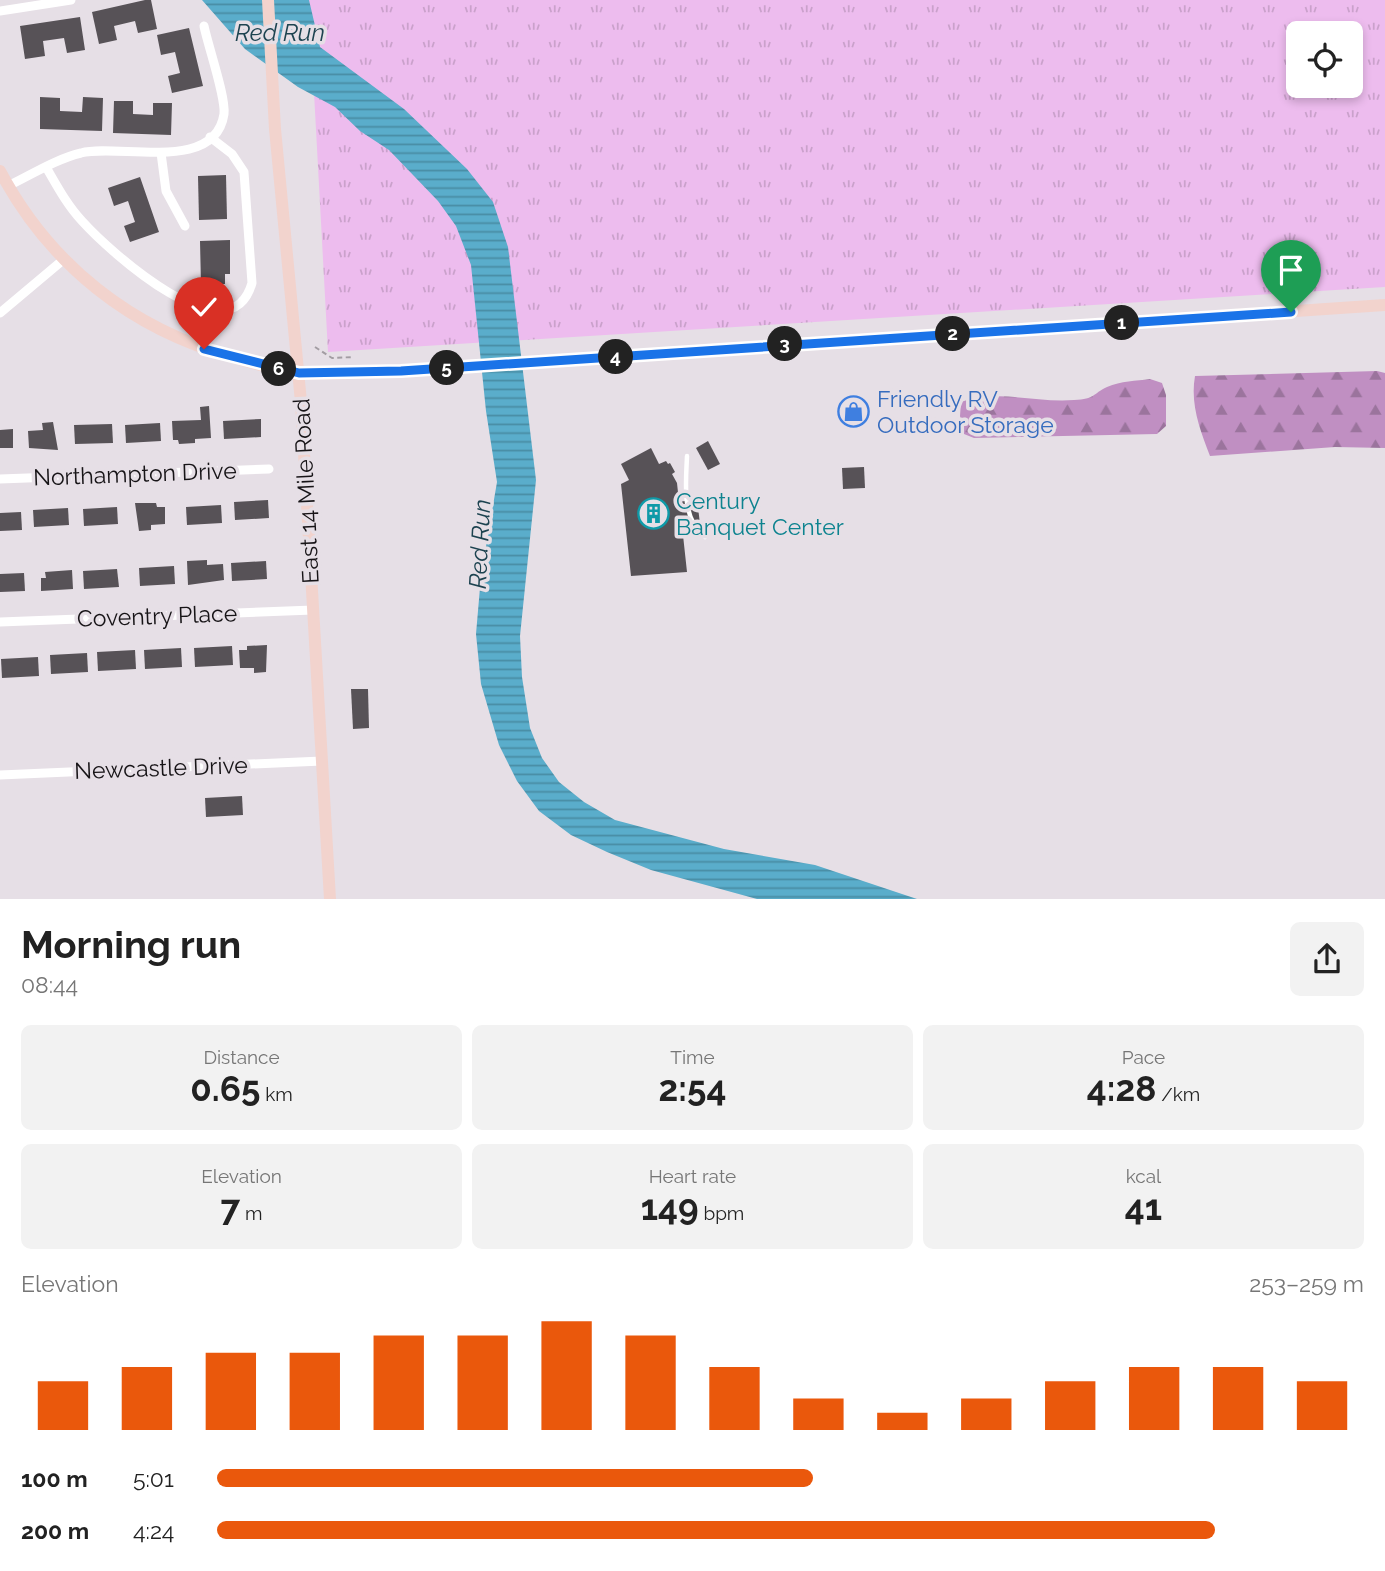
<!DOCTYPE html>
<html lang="en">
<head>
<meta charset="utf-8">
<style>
  body { margin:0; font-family:Raleway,sans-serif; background:#f2f2f2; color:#222; height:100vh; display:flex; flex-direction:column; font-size:26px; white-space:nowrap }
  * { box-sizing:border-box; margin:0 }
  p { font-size:23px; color:#767676 }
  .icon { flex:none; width:38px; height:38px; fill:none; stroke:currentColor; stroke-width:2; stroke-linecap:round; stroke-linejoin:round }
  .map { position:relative; height:899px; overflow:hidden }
  .sheet { display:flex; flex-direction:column; background:#fff; flex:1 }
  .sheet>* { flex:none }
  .tools { position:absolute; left:1286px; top:21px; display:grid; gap:14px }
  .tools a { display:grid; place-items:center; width:77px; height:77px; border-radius:10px; background:#fff; box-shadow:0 4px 10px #0003; font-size:35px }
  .pin { position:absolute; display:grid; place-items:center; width:60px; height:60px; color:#fff; margin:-72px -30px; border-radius:50% 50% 50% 0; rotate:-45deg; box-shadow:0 0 7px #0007 }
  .pin .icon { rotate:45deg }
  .km { position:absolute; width:35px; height:35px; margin:-18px; border-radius:50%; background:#222; color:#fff; font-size:19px; line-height:35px; text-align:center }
  .round { display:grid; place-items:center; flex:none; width:74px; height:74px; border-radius:10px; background:#f2f2f2 }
  .summary { display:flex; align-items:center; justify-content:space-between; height:119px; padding:0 21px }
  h1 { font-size:38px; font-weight:700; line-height:52px }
  .stats { display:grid; grid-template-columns:repeat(3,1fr); gap:10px; height:119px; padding:7px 21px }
  .stats div { display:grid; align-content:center; border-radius:10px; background:#f2f2f2; text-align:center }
  .stats b { font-size:35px; font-weight:700 }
  .stats small { font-size:19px; font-weight:400 }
  .stats p { font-size:19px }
  .chart { height:196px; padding:14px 21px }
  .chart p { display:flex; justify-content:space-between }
  .chart svg { width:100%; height:126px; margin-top:7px; stroke:#ea580c; stroke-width:6 }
  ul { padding:0 21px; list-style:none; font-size:23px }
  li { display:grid; grid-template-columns:112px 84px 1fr; align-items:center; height:52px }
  li i { height:18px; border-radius:9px; background:#ea580c }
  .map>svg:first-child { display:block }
  .grass { fill:url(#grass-tufts); fill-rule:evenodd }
  .forest { fill:url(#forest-firs) }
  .water { fill:url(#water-rules) }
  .building { fill:#575257 }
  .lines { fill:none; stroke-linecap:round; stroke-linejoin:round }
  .path { stroke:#a39da3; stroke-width:2; stroke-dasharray:5 3.5; stroke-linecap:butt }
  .lane { stroke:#fff; stroke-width:4.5 }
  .street { stroke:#fff; stroke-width:9 }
  .secondary { stroke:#f2d3cd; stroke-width:12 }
  .route-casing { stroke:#fff; stroke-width:14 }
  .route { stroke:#1a73e8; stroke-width:9 }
  .labels { text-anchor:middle; stroke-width:7; stroke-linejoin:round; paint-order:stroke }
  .shop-label { font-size:23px; fill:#366cbe; stroke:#e6dfe6; text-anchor:start }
  .street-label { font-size:23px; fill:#171417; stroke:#e6dfe6 }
  .culture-label { font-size:23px; fill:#0d838f; stroke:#e6dfe6; text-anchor:start }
  .water-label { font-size:24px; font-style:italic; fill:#1d4350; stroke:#e6dfe6 }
</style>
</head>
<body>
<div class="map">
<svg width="1385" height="899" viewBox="0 0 1385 899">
  <defs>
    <pattern id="grass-tufts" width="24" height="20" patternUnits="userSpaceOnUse" patternTransform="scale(1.75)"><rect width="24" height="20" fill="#edbcee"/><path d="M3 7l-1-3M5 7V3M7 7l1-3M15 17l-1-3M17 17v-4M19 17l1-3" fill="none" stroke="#caa1cb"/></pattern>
    <pattern id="forest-firs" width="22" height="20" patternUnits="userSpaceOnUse" patternTransform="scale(1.75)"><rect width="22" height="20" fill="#c08fc2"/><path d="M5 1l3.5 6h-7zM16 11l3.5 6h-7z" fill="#9b749d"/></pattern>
    <pattern id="water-rules" width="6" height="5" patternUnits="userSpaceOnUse" patternTransform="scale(1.75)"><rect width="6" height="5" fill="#5aadcb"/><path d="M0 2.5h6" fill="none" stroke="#498ca4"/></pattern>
  </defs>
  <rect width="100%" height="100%" fill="#e6dfe6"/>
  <path class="grass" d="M309,0H1385V287L328,352ZM1298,33H1351V86H1298Z"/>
  <g class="forest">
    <path d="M1377,371L1385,373V448L1335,447L1210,456C1200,430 1190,404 1195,376Z"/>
    <path d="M1150,379L1162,383L1166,395V426L1157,434L974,438L964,434L960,416L961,402C999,389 1035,403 1074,400C1096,399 1092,394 1107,387C1121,381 1136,381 1150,379Z"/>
  </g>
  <path class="water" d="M202,0H309L320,47L404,109L467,169L493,202L508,247L536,480L520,636L522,677L530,728L542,758L559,782L584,802L615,820L724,849L815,865L917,899H757L651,870L607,852L571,835L539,811L517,781L499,745L481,684L476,634L481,576L497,482L486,411L471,265L456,226L438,201L389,150L360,131L335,107L298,87L245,49Z"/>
  <g class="building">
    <path d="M145,0H151L157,29L138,33L135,21L114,26L117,40L99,44L92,12Z"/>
    <path d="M80,17L85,50L67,53L64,38L43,41L45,56L25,59L20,26Z"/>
    <path d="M189,28L203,86L172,93L168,76L180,73L175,52L161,55L157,35Z"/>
    <path d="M40,97L60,98V111L82,112L83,97L103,98L102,131L40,129Z"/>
    <path d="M114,101H133V114L153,115V103H172L171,135L113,133Z"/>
    <path d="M226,175L227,219L199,220L198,176Z"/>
    <path d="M140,177L159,232L130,242L124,226L135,222L128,201L114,206L108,188Z"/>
    <path d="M230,240V274H225V284L201,285L200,241Z"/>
    <path d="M847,404H859L861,420L849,421Z"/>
    <path d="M209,406L211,438L195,439V443L179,444L178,440H173L172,421L201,420L200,407Z"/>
    <path d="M261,419V437L224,439L223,421Z"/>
    <path d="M53,422L58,450L29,448L28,431L43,430L42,423Z"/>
    <path d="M160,423L161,441L126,443L125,425Z"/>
    <path d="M112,424L113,443L75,444L74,425Z"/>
    <path d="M13,429V448H0V430Z"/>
    <path d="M708,441L720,464L708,470L696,448Z"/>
    <path d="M651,448L659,464L666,461L668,464L670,463L675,472L672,474L677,483L679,502L697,499L700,524L682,526L687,572L631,576L621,484L629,480L621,464Z"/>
    <path d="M864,467L865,488L843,489L842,468Z"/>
    <path d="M268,500L269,518L235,520L234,502Z"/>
    <path d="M135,503H156L157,507H165V524L151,525V530L139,531Z"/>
    <path d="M221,505L222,523L187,525L186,507Z"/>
    <path d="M117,507L118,524L84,526L83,509Z"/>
    <path d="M68,508L69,525L34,527L33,510Z"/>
    <path d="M21,512L22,530L0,531V513Z"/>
    <path d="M207,560V565L223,564L224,580L188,585L187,561Z"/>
    <path d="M266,561L267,579L232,581L231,563Z"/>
    <path d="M174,566L175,584L140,586L139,568Z"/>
    <path d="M117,569L119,587L84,589L83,571Z"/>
    <path d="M72,570L73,589L41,591V578H46L45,572Z"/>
    <path d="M24,573L25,591L0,592V574Z"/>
    <path d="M267,645L266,672L254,673V668H240L239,650H247V646Z"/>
    <path d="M232,646L233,665L195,667L194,648Z"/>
    <path d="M181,648L182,667L145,669L144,650Z"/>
    <path d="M135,650L136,669L98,671L97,652Z"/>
    <path d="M87,653L88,672L51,674L50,655Z"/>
    <path d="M38,657L39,676L2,678L1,659Z"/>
    <path d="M351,689H368L369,728L353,729Z"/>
    <path d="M242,796L243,815L206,817L205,798Z"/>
  </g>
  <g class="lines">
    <path class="path" d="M315,347L332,358L354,357"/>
    <path class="lane" d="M687,456C686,483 681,519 705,537"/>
    <g class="street">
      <path d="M0,11L71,0"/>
      <path d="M161,153L166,191L185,226"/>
      <path d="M46,167C57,186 67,205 82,221C109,251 230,361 252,283L244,172L232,154L210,137"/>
      <path d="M8,186C31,175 56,159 81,153C118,143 215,174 224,114C226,97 208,46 204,26"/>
      <path d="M0,313L63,260"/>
      <path d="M0,479L269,469"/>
      <path d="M0,622L313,610"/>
      <path d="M0,775L322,761"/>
    </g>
    <g class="secondary">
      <path d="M268,0L275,129L301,402L330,899"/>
      <path d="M0,171C50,265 131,329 233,357C255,364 278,371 300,373C334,375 368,372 401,371L1385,305"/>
    </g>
  </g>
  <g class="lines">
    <defs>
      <path id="route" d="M204,349L299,373L401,371L1291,312"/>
    </defs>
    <use href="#route" class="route-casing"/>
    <use href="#route" class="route"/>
  </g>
  <defs>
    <symbol id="shop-ring" viewBox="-11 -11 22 22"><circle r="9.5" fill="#e6dfe6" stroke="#3f7fe0" stroke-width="1.5"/><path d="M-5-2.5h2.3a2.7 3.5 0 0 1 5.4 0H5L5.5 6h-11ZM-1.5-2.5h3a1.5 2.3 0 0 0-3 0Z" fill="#3f7fe0"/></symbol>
    <symbol id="building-ring" viewBox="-11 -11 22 22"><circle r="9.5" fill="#e6dfe6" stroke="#0f9aa8" stroke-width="1.5"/><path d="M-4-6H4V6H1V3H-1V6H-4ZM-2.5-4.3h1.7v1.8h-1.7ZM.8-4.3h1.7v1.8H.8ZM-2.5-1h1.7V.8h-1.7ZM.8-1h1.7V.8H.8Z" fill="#0f9aa8"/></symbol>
  </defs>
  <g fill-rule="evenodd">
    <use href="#shop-ring" x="836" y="394" width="35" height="35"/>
    <use href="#building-ring" x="636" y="496" width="35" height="35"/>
  </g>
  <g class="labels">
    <g class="shop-label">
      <text x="877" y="407">Friendly RV<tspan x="877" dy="26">Outdoor Storage</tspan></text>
    </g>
    <g class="street-label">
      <text transform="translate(135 474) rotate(-2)" y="8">Northampton Drive</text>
      <text transform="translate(306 491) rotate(-93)" y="8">East 14 Mile Road</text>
      <text transform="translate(157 616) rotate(-2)" y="8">Coventry Place</text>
      <text transform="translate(161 768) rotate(-2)" y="8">Newcastle Drive</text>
    </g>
    <g class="culture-label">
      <text x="676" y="509">Century<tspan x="676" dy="26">Banquet Center</tspan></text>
    </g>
    <g class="water-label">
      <text x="280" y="41">Red Run</text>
      <text transform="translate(480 544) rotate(-87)" y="8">Red Run</text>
    </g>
  </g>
</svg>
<div class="tools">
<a><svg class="icon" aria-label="locate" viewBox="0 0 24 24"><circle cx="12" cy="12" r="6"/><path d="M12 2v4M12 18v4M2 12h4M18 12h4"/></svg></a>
</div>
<div class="pin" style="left:1291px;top:312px;background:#1e9e55"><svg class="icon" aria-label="arrive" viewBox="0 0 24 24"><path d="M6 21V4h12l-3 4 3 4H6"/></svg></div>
<div class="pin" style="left:204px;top:349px;background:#d93025"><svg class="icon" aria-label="check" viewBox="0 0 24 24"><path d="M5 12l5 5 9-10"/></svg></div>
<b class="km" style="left:1122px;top:323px">1</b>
<b class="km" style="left:953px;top:334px">2</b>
<b class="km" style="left:785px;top:344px">3</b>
<b class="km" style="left:616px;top:357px">4</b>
<b class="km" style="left:447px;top:368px">5</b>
<b class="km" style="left:279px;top:369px">6</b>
</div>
<section class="sheet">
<div class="summary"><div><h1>Morning run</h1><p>08:44</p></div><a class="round"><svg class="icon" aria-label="share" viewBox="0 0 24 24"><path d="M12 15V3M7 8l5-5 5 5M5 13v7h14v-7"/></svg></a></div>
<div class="stats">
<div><p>Distance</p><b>0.65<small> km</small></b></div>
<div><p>Time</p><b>2:54</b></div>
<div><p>Pace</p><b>4:28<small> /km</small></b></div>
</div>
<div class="stats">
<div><p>Elevation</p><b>7<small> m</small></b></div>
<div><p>Heart rate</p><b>149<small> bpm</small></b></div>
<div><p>kcal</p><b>41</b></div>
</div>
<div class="chart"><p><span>Elevation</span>253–259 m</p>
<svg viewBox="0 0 160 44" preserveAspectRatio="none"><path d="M5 44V27M15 44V22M25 44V17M35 44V17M45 44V11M55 44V11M65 44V6M75 44V11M85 44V22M95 44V33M105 44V38M115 44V33M125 44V27M135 44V22M145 44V22M155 44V27"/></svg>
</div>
<ul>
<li><b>100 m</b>5:01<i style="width:52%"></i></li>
<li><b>200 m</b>4:24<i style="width:87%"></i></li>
</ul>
</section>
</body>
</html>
